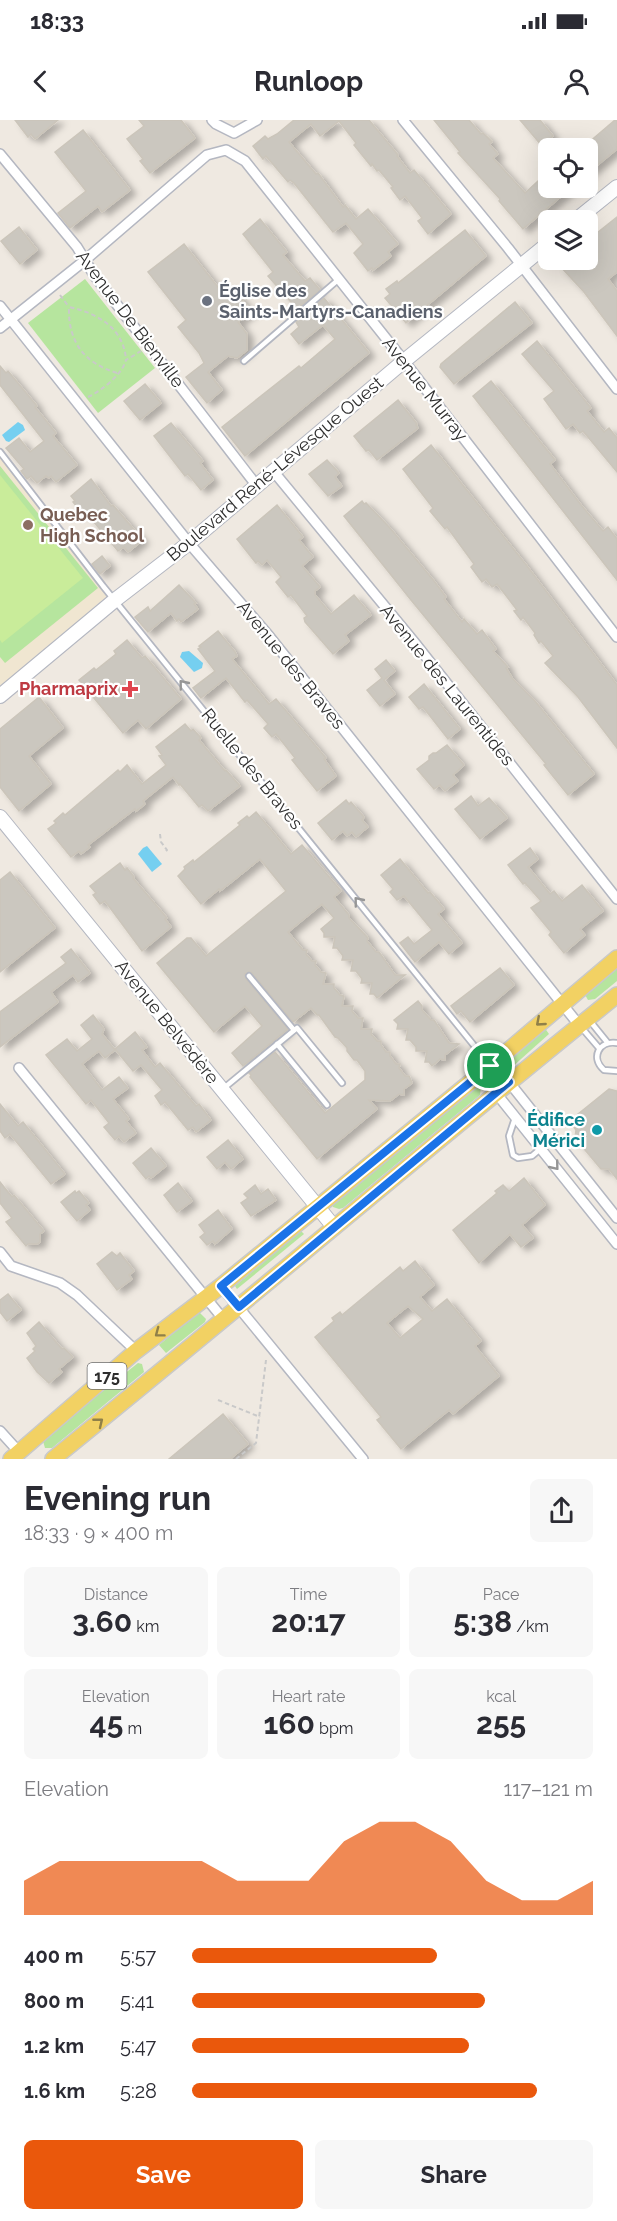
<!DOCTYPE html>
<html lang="en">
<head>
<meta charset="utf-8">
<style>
  body { margin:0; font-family:Raleway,sans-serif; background:#f7f7f7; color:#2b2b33; height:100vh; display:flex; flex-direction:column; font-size:22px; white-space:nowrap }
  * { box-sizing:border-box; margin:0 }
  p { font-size:20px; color:#7c7c81 }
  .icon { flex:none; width:33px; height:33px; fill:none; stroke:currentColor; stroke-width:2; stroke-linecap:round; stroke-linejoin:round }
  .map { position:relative; height:1339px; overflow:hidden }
  .panel { display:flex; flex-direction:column; background:#fff; flex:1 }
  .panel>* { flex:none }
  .tools { position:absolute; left:538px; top:18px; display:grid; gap:12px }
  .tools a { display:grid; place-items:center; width:60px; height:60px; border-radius:9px; background:#fff; box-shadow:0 6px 24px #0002; font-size:30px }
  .pin { position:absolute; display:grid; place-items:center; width:51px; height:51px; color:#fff; margin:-26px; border:3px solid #fff; border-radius:50%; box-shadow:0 2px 6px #0007 }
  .round { display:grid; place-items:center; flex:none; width:63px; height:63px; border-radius:9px; background:#f7f7f7 }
  .summary { display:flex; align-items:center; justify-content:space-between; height:102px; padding:0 24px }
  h1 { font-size:33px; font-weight:700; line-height:45px }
  .metrics { display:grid; grid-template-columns:repeat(3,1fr); gap:9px; height:102px; padding:6px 24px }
  .metrics div { display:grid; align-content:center; border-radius:9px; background:#f7f7f7; text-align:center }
  .metrics b { font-size:30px; font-weight:700 }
  .metrics small { font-size:16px; font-weight:400 }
  .metrics p { font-size:16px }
  .chart { height:168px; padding:12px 24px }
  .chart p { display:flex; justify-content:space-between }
  .chart svg { width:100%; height:108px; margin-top:6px; fill:#ea580c; opacity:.7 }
  .button { display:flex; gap:12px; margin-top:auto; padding:12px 24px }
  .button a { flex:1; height:69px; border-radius:9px; background:#ea580c; color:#fff; font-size:24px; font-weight:700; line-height:69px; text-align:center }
  .button a+a { background:#f7f7f7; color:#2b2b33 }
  ul { padding:0 24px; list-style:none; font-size:20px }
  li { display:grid; grid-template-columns:96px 72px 1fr; align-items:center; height:45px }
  li i { height:15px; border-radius:8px; background:#ea580c }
  .status { display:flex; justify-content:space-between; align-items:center; height:42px; padding:0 30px; background:#fff; direction:ltr }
  .status svg { height:16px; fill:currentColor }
  header { display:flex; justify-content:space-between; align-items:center; height:78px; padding:0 24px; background:#fff; font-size:27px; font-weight:700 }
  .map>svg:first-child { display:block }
  .education { fill:#f0e6d1 }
  .green { fill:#b6e59e }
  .pitch { fill:#c9ec9a }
  .water { fill:#75cff0 }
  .building { fill:#cbc7bf; stroke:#cbc5ba; stroke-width:1.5; fill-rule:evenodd; filter:url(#shadow) }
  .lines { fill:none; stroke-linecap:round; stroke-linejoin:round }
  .lane-casing { stroke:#b4b7c1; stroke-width:8 }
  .street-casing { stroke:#b4b7c1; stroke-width:12 }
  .secondary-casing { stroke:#b4b7c1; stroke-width:16 }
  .primary-casing { stroke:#c9c9c9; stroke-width:18 }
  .path { stroke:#c9c9c9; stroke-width:2; stroke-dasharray:4.5 3; stroke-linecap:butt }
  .lane { stroke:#fff; stroke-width:4.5 }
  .street { stroke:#fff; stroke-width:9 }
  .secondary { stroke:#fff; stroke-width:14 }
  .primary { stroke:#f2d163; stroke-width:15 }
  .oneway { stroke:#969696 }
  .oneway2 { stroke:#908048 }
  .route-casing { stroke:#fff; stroke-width:12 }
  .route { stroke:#1a73e8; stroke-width:8 }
  .worship-dot { fill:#6b7280; stroke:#fff; stroke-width:2 }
  .education-dot { fill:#8d6e63; stroke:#fff; stroke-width:2 }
  .health-dot { fill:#e0444e; stroke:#fff; stroke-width:2 }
  .culture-dot { fill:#0f9aa8; stroke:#fff; stroke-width:2 }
  .labels { text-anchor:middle; stroke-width:4.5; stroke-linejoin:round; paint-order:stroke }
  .shield { fill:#fff; stroke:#6d6d6d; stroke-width:1.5 }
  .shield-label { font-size:16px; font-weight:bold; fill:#2e2e2e }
  .worship-label { font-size:18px; font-weight:bold; fill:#5b616d; stroke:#fff; text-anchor:start }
  .street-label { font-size:18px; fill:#2e2e2e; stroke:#fff }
  .education-label { font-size:18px; font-weight:bold; fill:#785e54; stroke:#fff; text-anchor:start }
  .health-label { font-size:18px; font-weight:bold; fill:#be3a42; stroke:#fff; text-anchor:end }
  .culture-label { font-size:18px; font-weight:bold; fill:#0d838f; stroke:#fff; text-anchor:end }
</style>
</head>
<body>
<div class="status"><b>18:33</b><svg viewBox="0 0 49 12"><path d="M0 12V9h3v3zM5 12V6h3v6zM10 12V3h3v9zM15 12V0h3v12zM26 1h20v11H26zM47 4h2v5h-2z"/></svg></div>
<header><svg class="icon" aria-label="back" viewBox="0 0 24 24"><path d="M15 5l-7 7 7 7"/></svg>Runloop<svg class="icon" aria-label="person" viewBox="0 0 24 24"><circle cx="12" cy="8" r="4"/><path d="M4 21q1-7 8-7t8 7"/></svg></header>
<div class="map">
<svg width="617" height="1339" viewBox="0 0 617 1339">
  <defs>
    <filter id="shadow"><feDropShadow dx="6" dy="4" stdDeviation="3" flood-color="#0004"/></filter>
  </defs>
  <rect width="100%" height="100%" fill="#efe9e1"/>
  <path class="education" d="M0,332L115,480L0,576Z"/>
  <g class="green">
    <path d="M85,159L155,248L98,293L28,203Z"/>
    <path d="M0,346L98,468L5,543L0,537Z"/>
    <path d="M617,843V861L595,879L588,880L584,873Z"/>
    <path d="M544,907L549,914L511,948H504L502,945Z"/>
    <path d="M479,965L481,967L480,975L343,1088L339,1089L333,1087L332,1083Z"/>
    <path d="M301,1111L304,1114L237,1169L235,1166Z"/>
    <path d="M199,1192L206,1199L205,1202L166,1233L159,1225Z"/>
    <path d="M138,1243L142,1244L144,1252L52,1328H45L43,1321L45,1317Z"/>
  </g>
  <path class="pitch" d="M0,355L83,458L2,523L0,520Z"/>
  <g class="water">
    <path d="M18,302L23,305L25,310L9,322L6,321L2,315Z"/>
    <path d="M189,531L203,543L202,548L194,552L180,537L182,532Z"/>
    <path d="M147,726L162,744L152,752L138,734L143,728Z"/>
  </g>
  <g class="building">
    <path d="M15,0H58L35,19L31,14L28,17Z"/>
    <path d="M139,0H181L195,18L150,53L140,41L143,39L127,19L144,6Z"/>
    <path d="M294,0H369L398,35L397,36L410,53L414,50L451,94L428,114L418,101L422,98L405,76L400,80L391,68L393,67L379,50L377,51L372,44L371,46L354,25L356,23L339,1L320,16L311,4L289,22L316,54L318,53L343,87L345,85L356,99L368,89L398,124L388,132L391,136L373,150L372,148L368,151L354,133L363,124L346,103L333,112L294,63L290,60L288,62L266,36L263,39L253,26L265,16L268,19L277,14Z"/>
    <path d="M434,0H469L481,14L483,13L492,22L489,24L498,34L493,38L525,73L549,51V68H571L523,109L499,81L500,79L458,33L460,32Z"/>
    <path d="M520,0H540L553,16L542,26Z"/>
    <path d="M615,0H617V29L588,53V23Z"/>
    <path d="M83,10L130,70L102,92L98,86L70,108L58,93L86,71L55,32Z"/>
    <path d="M617,97V152L608,159L617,171V216L584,172L560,146L568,140H588V120Z"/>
    <path d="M260,99L287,132L283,135L305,161L310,158L320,170L297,189L268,156L273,152L243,114Z"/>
    <path d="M19,107L37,130L20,144L1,121Z"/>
    <path d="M465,110L486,136L406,203L385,178L390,174L386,169L397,161L398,163Z"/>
    <path d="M184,124L221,171L230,165L251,191L238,202L247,214V230L237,238L228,236L208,252L222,270L207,283L186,257L204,243L199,233L178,207L186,200L148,152Z"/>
    <path d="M324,178L369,233L245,336L222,307L299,246L301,248L335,219L323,205L299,224L291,214L299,207L296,202Z"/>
    <path d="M515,182L532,203L454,264L440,247L441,244Z"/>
    <path d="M537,221L591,288L587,291L604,312L609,308L617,318V352L583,311L580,313L573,304L566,309L544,279L554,271L522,234Z"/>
    <path d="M0,246L6,253L8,251L37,286L35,287L56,313L53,316L77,345L56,362L51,356L49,358L46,356L37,363L31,356L27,359L21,351L24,349L6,328L19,318L30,332L44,321L0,265Z"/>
    <path d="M491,261L555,340L550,344L581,385L603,411L608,407L617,419V460L473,276Z"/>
    <path d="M145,264L161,283L140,300L124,281Z"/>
    <path d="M398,280L417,304L416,305L418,308L377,340L369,330L366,331L354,316Z"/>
    <path d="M171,303L203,341L200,343L213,360L201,370L188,354L185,356L154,316Z"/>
    <path d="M431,325L527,446L617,565V628L578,577L545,543L553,536L541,521L539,523L534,515L535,513L523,497L521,500L514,491L517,490L497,464L492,467L486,459L482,462L471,447L474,444L447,407L445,409L430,391L433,388L403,349Z"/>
    <path d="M327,340L339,353L335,357L342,366L328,376L309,354Z"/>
    <path d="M91,359L111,386L113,385L143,420L128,432L124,427L118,431L84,390L82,393L73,382L75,381L71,376Z"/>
    <path d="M362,381L364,384L366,383L390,408L434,461L446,477L444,479L462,502L464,499L477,514L482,510L496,529L493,531L508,547L506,548L512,558L535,581L594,654L568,675L544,645L546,644L411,480L344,396Z"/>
    <path d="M277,385L303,417L299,420L313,437L302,446L320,467L315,471V475L331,494L354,475L371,495L345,515L349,521L333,534L305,502L304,498L307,496L291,475L288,477L276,462L281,457L267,440L262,445L258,441L256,443L237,419Z"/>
    <path d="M102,436L110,446L100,454L92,444Z"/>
    <path d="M179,465L196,483L194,484L198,489L181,502L179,499L177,501L171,493L148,512L135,497L148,487L150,491Z"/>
    <path d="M218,511L235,532L237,536L232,539L269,584L276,579L326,638L324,639L336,656L317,671L292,640L295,638L276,614L272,617L264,608L268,604L247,580L245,582L226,558L201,578L193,568L215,551L198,529L201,527L199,526Z"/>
    <path d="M127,520L142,538L145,536L181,579L146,609L138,600L123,613L79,560L94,548L96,550L116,534L114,531Z"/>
    <path d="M386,540L395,551L384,560L395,574L380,586L367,570L382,558L375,549Z"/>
    <path d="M424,564L460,609L448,619L423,587L419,589L409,577Z"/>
    <path d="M39,577L63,608L29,636L51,664L19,691L0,667V609Z"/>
    <path d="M185,604L191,611L193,609L201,618L199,620L225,651L226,650L240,666L208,691L202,685L199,687L180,664L179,665L173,657L143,681L145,684L136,691L135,689L88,725L90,727L81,734L79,731L71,737L48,709L56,703L54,701L63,693L65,695L118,650L120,652L127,645L142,664L166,645L159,636L162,635L156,627Z"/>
    <path d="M447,625L464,645L453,655L458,661L445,671L440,665L434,669L417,649L429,640V636L433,633H436Z"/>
    <path d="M471,676L478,686L489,678L507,698L480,719L455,689Z"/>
    <path d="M346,680L349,684L351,682L364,697L362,700L368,707L356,717L352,712L347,716L343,711L332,720L318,703Z"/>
    <path d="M256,692L291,734L302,725L341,771L334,777L349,795V798L368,818L367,821L376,832H379L395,855H405L377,878L374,874H370L372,863H361L362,859L356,851H351L353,840H342L343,836L337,828H333L335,817H324V813L321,809L334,798L322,784L288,812L303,830H307L306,834L312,841H316L315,845L321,852L326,853L323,864H334V868L340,875L344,876L342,886H353L352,891L358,898H363L361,909H372L371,914L377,921H381V925L386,932H390V936L396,944H400L399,948L405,956H409L412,963L404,969V975L399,974L390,981L369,980L377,989L317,1039L250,957L251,955L249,953L275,932L325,993L365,960V951L357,940H354L347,931V928L338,918L335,917L319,895H317L311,888L293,902L252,853L249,852L245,854L246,859L288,909L243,946L232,933L262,906L245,886L214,912L157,843L187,818H191L206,836L286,771L260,739L220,771L219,769L201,784L178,756L185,749L184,747L193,740L194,742L240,705L238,703L247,696L249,698Z"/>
    <path d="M530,728L538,739L528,747L550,774L554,771L562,781L582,765L603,791L580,809L585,815L564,833L549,815L551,812L531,788L541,781L525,763L523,764L508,745Z"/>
    <path d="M400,739L428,773L430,772L444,789L438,794L462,823L449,834L439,822L415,842L400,823L408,817L414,824L432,810L404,776L397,780L390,772L393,769L381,755Z"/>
    <path d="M120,743L125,750L127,748L134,757L133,758L167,798L165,799L171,807L142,831L105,781L100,784L93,775L96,773L90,766Z"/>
    <path d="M10,752L55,808L0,852V760Z"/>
    <path d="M71,829L90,853L78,862L73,855L51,872L58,882L0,927V892L66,843L61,837Z"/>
    <path d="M500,848L514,865L470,902L461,891L457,894L451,886Z"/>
    <path d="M418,881L422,886V890L431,900H434L449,923L459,924L445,935V940L440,939L432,946L429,942H425L427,931H416V927L410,920H406L408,909H397L398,904L394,900Z"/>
    <path d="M93,895L104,909L102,914L115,930L105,938L99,931L82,944L102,970L119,957L128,968L113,979L129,999L126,1001L136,1013L124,1022L119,1016L115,1020L104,1007L109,1003L91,980L86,984L46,935L67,919L77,931L92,919L81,905Z"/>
    <path d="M135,912L147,927L142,930L155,947L160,943L196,986L199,984L211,1000L196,1012L193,1007L188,1010L165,982L161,985L155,976L162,970L141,945L133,951L115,929Z"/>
    <path d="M609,969L617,971V1059L609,1049H601L575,1018L576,1010L573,1006L576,1003L577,995Z"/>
    <path d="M0,984L18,1006L23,1002L65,1054L51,1064L10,1014L5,1018L0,1011Z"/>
    <path d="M228,1020L243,1039L231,1049L225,1042L217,1049L207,1037Z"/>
    <path d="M151,1028L166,1046L151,1058L149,1056L146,1059L133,1043Z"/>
    <path d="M524,1058L545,1085L522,1105L533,1118L521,1127L510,1114L479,1143L453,1110L497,1073L495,1071L503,1065L509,1071Z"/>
    <path d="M0,1062L12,1077L14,1075L44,1111L40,1114V1122L37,1124H28L26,1126L6,1102L12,1098L0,1083Z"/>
    <path d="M178,1063L192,1081L177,1092L164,1075Z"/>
    <path d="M255,1065L261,1074L268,1069L276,1080L251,1096L241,1083L248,1078L244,1074Z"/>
    <path d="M75,1071L76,1073L79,1071L89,1083L86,1085L90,1090L77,1101L61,1082Z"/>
    <path d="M218,1090L232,1109L215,1124L213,1121L207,1125L200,1117L205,1113L199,1105Z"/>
    <path d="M112,1132L117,1136L120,1133L134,1151L129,1155L132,1159L117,1170L97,1144Z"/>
    <path d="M415,1141L434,1165L420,1177L432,1191L447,1179L481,1221L475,1226L499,1256L453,1294L449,1290L401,1329L377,1300L381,1297L315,1217L334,1201L332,1198L340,1192L342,1195L400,1147L403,1151ZM408,1186L423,1199L400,1218L387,1203Z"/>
    <path d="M8,1174L21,1190L7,1201L0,1192V1180Z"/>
    <path d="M39,1202L62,1229L64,1228L73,1237L59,1249L62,1252L49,1263L37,1252L27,1238L35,1231L33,1229L36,1226L27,1213Z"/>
    <path d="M223,1294L248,1324L230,1339H169Z"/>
  </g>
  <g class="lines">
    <defs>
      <g id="lane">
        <path d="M244,241L339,159"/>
        <path d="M0,332L103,466L489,944"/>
        <path d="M249,856L294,910"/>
        <path d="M590,901L607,922"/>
        <path d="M581,907L599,928"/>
        <path d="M617,923C599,920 590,938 604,950L617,951"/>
        <path d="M277,924L327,985"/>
        <path d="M224,968L297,908L342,963"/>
        <path d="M515,998L509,1016L513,1035L518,1038L532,1036L553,1018"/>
      </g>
      <g id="street">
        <path d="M212,0L216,4L234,13L257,0"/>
        <path d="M403,0L508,128L617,269"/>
        <path d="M0,34L77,127L94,155L257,366"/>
        <path d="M0,186L189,423L269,516L579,905"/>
        <path d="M0,208L84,141L207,35L226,30L245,41L404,241L617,517"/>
        <path d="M274,352L415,523L617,779"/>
        <path d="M490,946L496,973L617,1124"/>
        <path d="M490,946L509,962L617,1098"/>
        <path d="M19,948L224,1200"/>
        <path d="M0,1132L11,1146L60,1163L77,1175L136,1231"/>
        <path d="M221,1166L363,1339"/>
        <path d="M0,1311L19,1332"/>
      </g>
      <g id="secondary">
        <path d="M576,100L617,67"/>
        <path d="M0,576L115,480L189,423L404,241L549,123"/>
        <path d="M0,697L334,1107"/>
      </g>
      <g id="primary">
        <path d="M11,1339L136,1231L221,1166L490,946L617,838"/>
        <path d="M53,1339C242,1186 427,1028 617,875"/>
      </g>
    </defs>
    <use href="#lane" class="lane-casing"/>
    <use href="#street" class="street-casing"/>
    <use href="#secondary" class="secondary-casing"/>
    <use href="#primary" class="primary-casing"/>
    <g class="path">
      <path d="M60,175L69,187"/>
      <path d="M117,253C84,243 68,222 69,187C97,193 124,208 126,240"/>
      <path d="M88,277C101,271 122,255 126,240L141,231"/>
      <path d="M160,714L161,722L167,730L164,733"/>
      <path d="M218,1280L260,1297"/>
      <path d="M236,1339L256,1323L266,1240"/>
    </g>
    <use href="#lane" class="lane"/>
    <use href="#street" class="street"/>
    <use href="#secondary" class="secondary"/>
    <use href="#primary" class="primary"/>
  </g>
  <defs><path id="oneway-chevron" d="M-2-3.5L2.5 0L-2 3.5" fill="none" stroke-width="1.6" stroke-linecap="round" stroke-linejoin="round" transform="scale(1.5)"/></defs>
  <g class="oneway">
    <use href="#oneway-chevron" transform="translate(183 564) rotate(-129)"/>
    <use href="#oneway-chevron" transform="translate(358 781) rotate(-129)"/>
    <use href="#oneway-chevron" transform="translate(555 1046) rotate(51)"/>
  </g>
  <g class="oneway2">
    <use href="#oneway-chevron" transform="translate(540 902) rotate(139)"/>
    <use href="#oneway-chevron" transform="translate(159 1213) rotate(143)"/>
    <use href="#oneway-chevron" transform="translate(99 1302) rotate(-39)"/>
  </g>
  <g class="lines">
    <defs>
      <path id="route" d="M490,946L509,962L239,1187L221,1166Z"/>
    </defs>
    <use href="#route" class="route-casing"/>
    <use href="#route" class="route"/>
  </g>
  <circle class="worship-dot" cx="207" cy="181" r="6"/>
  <circle class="education-dot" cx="28" cy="405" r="6"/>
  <path class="health-dot" d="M127 560h6v6h6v6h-6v6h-6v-6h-6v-6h6z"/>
  <circle class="culture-dot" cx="597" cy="1010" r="6"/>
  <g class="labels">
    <rect class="shield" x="87.5" y="1243" width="39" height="26" rx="4.5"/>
    <g class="shield-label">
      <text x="107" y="1262">175</text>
    </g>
    <g class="worship-label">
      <text x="219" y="177">Église des<tspan x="219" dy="21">Saints-Martyrs-Canadiens</tspan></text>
    </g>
    <g class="street-label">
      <text transform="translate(130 199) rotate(53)" y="6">Avenue De Bienville</text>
      <text transform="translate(425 269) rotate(52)" y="6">Avenue Murray</text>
      <text transform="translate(275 349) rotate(-40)" y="6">Boulevard René-Lévesque Ouest</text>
      <text transform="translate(291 545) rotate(51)" y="6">Avenue des Braves</text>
      <text transform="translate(447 565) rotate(51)" y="6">Avenue des Laurentides</text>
      <text transform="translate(252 649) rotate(51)" y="6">Ruelle des Braves</text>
      <text transform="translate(167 902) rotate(51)" y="6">Avenue Belvédère</text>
    </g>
    <g class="education-label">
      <text x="40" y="401">Quebec<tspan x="40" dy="21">High School</tspan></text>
    </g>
    <g class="health-label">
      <text x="118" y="575">Pharmaprix</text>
    </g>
    <g class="culture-label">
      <text x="585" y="1006">Édifice<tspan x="585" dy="21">Mérici</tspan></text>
    </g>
  </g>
</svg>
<div class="tools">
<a><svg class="icon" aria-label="locate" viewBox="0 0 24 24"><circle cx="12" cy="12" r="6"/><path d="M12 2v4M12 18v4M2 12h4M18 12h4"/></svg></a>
<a><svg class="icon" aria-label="layers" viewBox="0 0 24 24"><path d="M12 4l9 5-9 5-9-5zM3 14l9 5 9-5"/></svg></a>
</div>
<div class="pin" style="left:490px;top:946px;background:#1e9e55"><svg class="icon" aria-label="arrive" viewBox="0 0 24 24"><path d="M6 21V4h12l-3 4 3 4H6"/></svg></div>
</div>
<section class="panel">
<div class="summary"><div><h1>Evening run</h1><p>18:33 · 9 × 400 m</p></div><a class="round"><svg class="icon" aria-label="share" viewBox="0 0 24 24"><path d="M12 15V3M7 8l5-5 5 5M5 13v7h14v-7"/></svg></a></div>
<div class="metrics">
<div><p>Distance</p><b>3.60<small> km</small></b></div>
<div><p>Time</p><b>20:17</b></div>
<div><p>Pace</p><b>5:38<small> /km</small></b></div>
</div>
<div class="metrics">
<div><p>Elevation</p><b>45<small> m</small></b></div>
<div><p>Heart rate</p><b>160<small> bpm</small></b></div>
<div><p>kcal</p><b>255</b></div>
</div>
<div class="chart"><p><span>Elevation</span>117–121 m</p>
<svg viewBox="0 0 160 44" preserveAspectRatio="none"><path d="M0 44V30L10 22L20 22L30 22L40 22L50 22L60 30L70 30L80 30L90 14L100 6L110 6L120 14L130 30L140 38L150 38L160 30V44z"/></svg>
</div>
<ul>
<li><b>400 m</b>5:57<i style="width:61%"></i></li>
<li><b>800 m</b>5:41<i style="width:73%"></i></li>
<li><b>1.2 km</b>5:47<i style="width:69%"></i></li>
<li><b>1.6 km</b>5:28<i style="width:86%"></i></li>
</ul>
<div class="button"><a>Save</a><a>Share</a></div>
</section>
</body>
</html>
